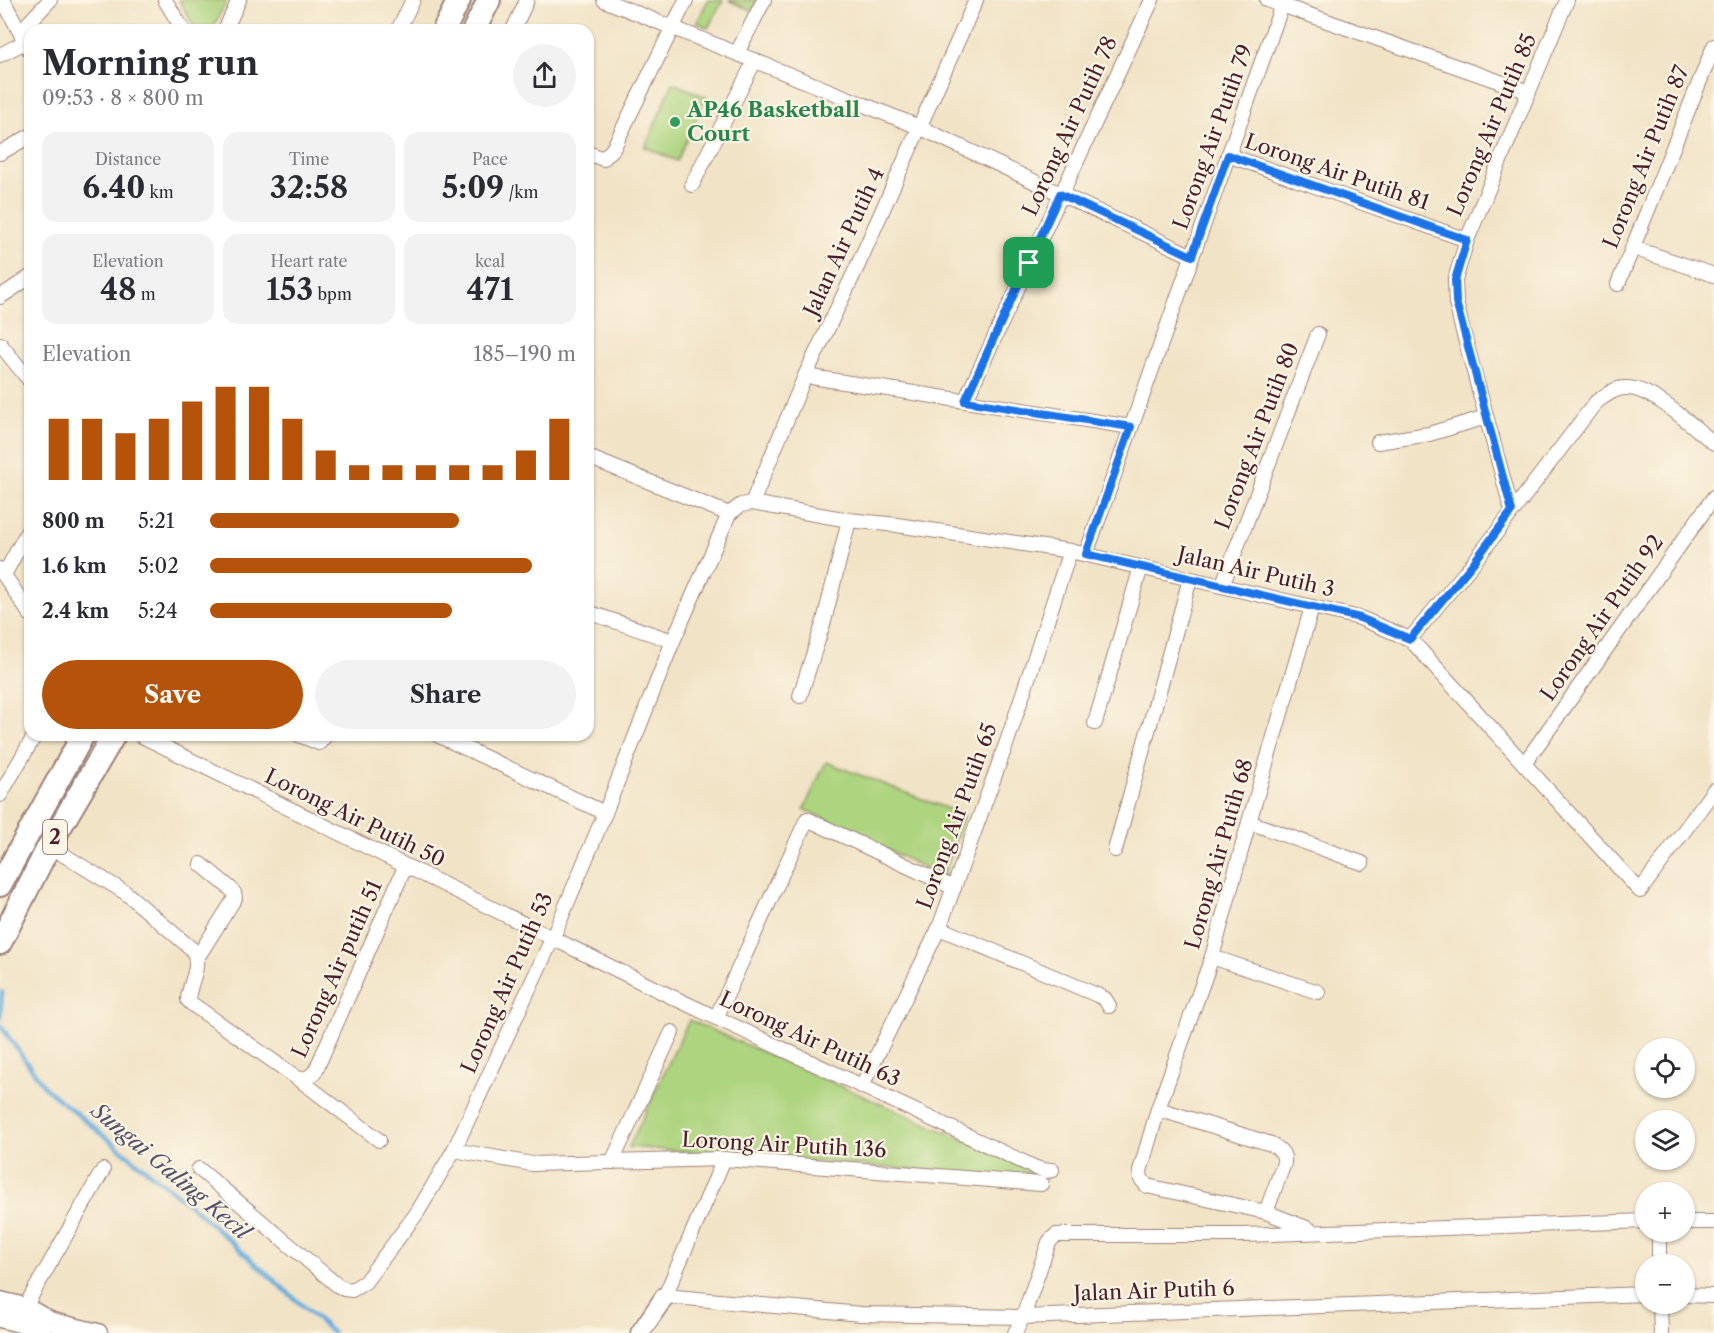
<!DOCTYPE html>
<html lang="en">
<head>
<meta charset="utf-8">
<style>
  body { margin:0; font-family:"Libre Caslon Text",serif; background:#f2f2f3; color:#2b2b33; height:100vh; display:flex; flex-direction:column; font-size:22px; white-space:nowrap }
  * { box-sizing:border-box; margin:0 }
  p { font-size:20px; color:#7c7c81 }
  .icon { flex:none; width:33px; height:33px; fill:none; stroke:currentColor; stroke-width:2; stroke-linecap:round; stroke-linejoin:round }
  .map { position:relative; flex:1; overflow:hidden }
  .sheet { position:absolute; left:24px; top:24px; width:570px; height:717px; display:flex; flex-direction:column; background:#fff; border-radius:18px; box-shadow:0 2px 4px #0004 }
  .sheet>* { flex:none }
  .controls { position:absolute; left:1635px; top:1038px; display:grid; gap:12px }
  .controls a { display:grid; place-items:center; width:60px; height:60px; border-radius:50%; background:#fff; box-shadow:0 2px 4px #0004; font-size:30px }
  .pin { position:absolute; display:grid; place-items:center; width:51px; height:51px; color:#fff; margin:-26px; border-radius:12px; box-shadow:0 3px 9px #0006 }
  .round { display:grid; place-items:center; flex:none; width:63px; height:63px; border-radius:32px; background:#f2f2f3 }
  .headline { display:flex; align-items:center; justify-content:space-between; height:102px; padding:0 18px }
  h1 { font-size:33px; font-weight:800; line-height:45px }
  .metrics { display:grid; grid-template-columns:repeat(3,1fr); gap:9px; height:102px; padding:6px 18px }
  .metrics div { display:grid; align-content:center; border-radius:15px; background:#f2f2f3; text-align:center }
  .metrics b { font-size:30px; font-weight:800 }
  .metrics small { font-size:16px; font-weight:400 }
  .metrics p { font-size:16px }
  .chart { height:168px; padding:12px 18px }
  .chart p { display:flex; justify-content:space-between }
  .chart svg { width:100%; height:108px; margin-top:6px; stroke:#b45309; stroke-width:6 }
  .action { display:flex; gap:12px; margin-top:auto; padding:12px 18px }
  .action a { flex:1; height:69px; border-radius:36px; background:#b45309; color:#fff; font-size:24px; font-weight:800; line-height:69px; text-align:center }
  .action a+a { background:#f2f2f3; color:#2b2b33 }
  ul { padding:0 18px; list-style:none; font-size:20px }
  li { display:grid; grid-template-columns:96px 72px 1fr; align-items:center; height:45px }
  li i { height:15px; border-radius:8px; background:#b45309 }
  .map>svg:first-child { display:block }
  .green { fill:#add47f; stroke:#7c7a55; stroke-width:1.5 }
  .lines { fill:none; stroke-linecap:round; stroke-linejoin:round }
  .stream { stroke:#65abdb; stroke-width:4.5 }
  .minor-casing { stroke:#9e8178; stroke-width:16 }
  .secondary-casing { stroke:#9e8178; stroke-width:21 }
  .trunk-casing { stroke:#9e8178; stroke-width:26 }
  .minor { stroke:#fff; stroke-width:14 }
  .secondary { stroke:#fff; stroke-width:18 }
  .trunk { stroke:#fff; stroke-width:22 }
  .route-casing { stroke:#fff; stroke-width:12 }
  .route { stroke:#1a73e8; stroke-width:8 }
  .leisure-dot { fill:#2e9e5b; stroke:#fcf5e5; stroke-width:2 }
  .labels { text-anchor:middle; stroke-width:4.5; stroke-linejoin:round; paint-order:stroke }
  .shield { fill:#fcf5e5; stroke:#7f5f63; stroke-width:1.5 }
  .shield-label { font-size:20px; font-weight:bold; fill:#4a1f2b }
  .leisure-label { font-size:21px; font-weight:bold; fill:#27864d; stroke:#fcf5e5; text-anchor:start }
  .street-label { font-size:21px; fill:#4a1f2b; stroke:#fcf5e5 }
  .water-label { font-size:22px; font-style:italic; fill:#535069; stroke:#fcf5e5 }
</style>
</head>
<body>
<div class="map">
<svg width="1714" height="1333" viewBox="0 0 1714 1333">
  <rect width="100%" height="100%" fill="#fcf5e5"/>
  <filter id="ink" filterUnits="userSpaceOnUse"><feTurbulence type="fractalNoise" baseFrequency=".0167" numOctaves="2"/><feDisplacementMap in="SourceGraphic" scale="12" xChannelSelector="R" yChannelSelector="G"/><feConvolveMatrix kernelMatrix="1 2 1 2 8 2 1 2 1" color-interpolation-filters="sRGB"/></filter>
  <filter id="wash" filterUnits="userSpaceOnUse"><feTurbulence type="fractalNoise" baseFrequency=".008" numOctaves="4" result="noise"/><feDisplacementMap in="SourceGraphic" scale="24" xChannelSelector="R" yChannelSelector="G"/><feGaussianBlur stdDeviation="1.35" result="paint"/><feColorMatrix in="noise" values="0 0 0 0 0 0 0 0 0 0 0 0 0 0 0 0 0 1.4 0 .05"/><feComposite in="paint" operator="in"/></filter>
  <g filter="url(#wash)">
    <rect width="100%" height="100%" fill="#f1e3c6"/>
    <g class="green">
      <path d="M179,0H227L213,28L193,25Z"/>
      <path d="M708,0H723L708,28L697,22Z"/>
      <path d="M728,0H757L751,11Z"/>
      <path d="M673,83L706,97L677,161L645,147Z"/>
      <path d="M826,762L964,815L943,877L804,809Z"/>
      <path d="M689,1020L1044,1175L1046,1180L629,1147Z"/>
    </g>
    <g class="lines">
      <g class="stream">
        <path d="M0,1018L2,992"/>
        <path d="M0,1025L46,1089L191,1206L333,1333"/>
      </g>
    </g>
  </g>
  <g filter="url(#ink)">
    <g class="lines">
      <defs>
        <g id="minor">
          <path d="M3,0L30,51"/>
          <path d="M165,0L183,30"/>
          <path d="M604,0L919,127L1192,256"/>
          <path d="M1267,0L1529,92"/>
          <path d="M225,30L239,0"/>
          <path d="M398,30L413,0"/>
          <path d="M513,30L527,0"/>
          <path d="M20,32L50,0"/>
          <path d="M737,53L764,0"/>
          <path d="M0,55L25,42"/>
          <path d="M0,153L30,136"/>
          <path d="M588,153L603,159L613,149L686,0"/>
          <path d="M1228,155L1467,240"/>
          <path d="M692,185L755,60"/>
          <path d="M1633,248L1714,275"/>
          <path d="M1618,284L1714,46"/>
          <path d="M0,297L30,277"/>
          <path d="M0,344L30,381"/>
          <path d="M805,376L1131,427"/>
          <path d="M965,401L1152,0"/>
          <path d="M1378,442L1429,434L1486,417"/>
          <path d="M588,457L729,514"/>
          <path d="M752,503L805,376L858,265L976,0"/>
          <path d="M1512,511L1461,324L1456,302L1455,280L1467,240L1567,0"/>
          <path d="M1086,554L1282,5"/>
          <path d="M0,569L30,614"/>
          <path d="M4,575L30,527"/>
          <path d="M1222,586L1318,334"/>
          <path d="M588,612L673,641"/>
          <path d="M1410,639L1474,562L1596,402C1605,396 1614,388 1625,388C1651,386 1693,427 1714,443"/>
          <path d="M800,696L824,621L849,520"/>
          <path d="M1095,723L1141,567"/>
          <path d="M140,735L670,996L1036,1168L1046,1171L1052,1170"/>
          <path d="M299,735L319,743L326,735"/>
          <path d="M437,735L605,813"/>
          <path d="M1524,764L1714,497"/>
          <path d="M0,795L35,735"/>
          <path d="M1249,822L1362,863"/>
          <path d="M49,846L126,893L193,950C202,968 189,982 188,1000L192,1004L300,1080L379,1140"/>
          <path d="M1115,850L1190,579"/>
          <path d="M939,928L1097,995L1105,999L1109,1006"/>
          <path d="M1212,957L1318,992"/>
          <path d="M197,958L235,898L234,893L231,889L201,864"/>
          <path d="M716,1018L807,819L954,888"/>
          <path d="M300,1080L309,1077L315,1072L405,867"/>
          <path d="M862,1086L939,928L1008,739L1070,551"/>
          <path d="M1158,1109L1271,1144C1280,1150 1285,1152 1284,1163L1266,1212L1147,1186L1141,1179L1140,1171L1158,1109L1212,957L1249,822L1312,607"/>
          <path d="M454,1150L532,1164L724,1159L1041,1184"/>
          <path d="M724,1159L665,1296L861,1314L1023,1317L1646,1294"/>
          <path d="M612,1162L672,1032"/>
          <path d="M199,1169L337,1285L344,1289L352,1290L365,1282L417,1213L454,1150L553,937L605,813L673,641L729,514L741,505L752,503L849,520L897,525L1070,551L1360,618L1410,639L1640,891L1714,790"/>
          <path d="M1266,1212L1309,1229"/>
          <path d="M1684,1222H1714"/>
          <path d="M1659,1232V1264"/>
          <path d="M1684,1295L1714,1296"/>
          <path d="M1660,1304L1661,1333"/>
          <path d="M23,1315L25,1307L103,1170"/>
          <path d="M1015,1333L1023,1317L1049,1242L1056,1235H1243L1646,1221"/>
        </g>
        <g id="secondary">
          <path d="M0,1301L25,1307L50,1321"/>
          <path d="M0,1318L20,1323L52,1322L98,1333"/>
          <path d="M640,1333L665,1296"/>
        </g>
        <g id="trunk">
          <path d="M444,30L459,0"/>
          <path d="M474,30L489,0"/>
          <path d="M0,885L83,735"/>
          <path d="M0,943L49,846L114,735"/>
        </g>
      </defs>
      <use href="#minor" class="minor-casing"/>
      <use href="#secondary" class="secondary-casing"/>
      <use href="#trunk" class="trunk-casing"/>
      <use href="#minor" class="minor"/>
      <use href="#secondary" class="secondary"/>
      <use href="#trunk" class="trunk"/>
    </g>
  </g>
  <g class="lines" filter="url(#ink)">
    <defs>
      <path id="route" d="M1228,155L1467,240L1455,280L1456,302L1512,511L1474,562L1410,639L1360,618L1086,554L1131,427L965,401L1060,194L1192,256Z"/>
    </defs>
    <use href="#route" class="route-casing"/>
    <use href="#route" class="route"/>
  </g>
  <circle class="leisure-dot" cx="675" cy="122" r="6"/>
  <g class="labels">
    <rect class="shield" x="43" y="820" width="24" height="34" rx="4.5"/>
    <g class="shield-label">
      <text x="55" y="844">2</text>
    </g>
    <g class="leisure-label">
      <text x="687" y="117">AP46 Basketball<tspan x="687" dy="24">Court</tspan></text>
    </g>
    <g class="street-label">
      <text transform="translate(1492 125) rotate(-67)" y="7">Lorong Air Putih 85</text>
      <text transform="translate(1070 126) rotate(-65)" y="7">Lorong Air Putih 78</text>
      <text transform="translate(1213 137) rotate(-70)" y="7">Lorong Air Putih 79</text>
      <text transform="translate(1646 157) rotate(-68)" y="7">Lorong Air Putih 87</text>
      <text transform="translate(1337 172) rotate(19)" y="7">Lorong Air Putih 81</text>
      <text transform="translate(844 242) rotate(-65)" y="7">Jalan Air Putih 4</text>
      <text transform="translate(1257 436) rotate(-69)" y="7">Lorong Air Putih 80</text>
      <text transform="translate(1256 572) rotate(13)" y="7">Jalan Air Putih 3</text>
      <text transform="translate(1602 618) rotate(-55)" y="7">Lorong Air Putih 92</text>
      <text transform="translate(957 816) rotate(-70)" y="7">Lorong Air Putih 65</text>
      <text transform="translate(355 818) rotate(26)" y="7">Lorong Air Putih 50</text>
      <text transform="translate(1219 854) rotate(-74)" y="7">Lorong Air Putih 68</text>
      <text transform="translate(337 969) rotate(-66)" y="7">Lorong Air putih 51</text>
      <text transform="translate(507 983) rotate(-66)" y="7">Lorong Air Putih 53</text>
      <text transform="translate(810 1039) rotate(25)" y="7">Lorong Air Putih 63</text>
      <text transform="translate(784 1145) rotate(3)" y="7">Lorong Air Putih 136</text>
      <text transform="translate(1154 1291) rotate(-2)" y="7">Jalan Air Putih 6</text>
    </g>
    <g class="water-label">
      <text transform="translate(171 1171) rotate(40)" y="8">Sungai Galing Kecil</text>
    </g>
  </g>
</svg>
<div class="controls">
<a><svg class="icon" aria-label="locate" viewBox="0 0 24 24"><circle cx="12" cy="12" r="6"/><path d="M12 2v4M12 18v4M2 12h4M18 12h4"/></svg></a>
<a><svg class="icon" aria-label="layers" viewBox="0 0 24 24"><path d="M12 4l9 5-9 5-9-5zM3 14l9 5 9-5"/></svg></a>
<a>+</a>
<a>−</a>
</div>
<div class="pin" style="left:1029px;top:263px;background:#1e9e55"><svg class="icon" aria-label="arrive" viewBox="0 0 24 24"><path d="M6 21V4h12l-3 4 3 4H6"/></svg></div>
<section class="sheet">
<div class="headline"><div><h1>Morning run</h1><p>09:53 · 8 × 800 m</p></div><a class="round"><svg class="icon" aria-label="share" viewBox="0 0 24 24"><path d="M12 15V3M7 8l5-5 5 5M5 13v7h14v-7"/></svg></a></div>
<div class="metrics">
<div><p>Distance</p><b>6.40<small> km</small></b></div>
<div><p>Time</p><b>32:58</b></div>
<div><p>Pace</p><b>5:09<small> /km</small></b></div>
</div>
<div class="metrics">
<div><p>Elevation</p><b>48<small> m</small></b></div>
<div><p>Heart rate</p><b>153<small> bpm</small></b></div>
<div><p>kcal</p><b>471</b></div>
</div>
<div class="chart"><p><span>Elevation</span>185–190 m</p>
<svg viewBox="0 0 160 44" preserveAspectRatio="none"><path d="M5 44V19M15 44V19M25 44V25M35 44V19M45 44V12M55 44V6M65 44V6M75 44V19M85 44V32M95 44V38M105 44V38M115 44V38M125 44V38M135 44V38M145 44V32M155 44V19"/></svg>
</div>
<ul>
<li><b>800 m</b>5:21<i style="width:68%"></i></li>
<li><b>1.6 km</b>5:02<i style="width:88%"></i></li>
<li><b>2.4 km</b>5:24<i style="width:66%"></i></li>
</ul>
<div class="action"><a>Save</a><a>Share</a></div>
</section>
</div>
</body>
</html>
